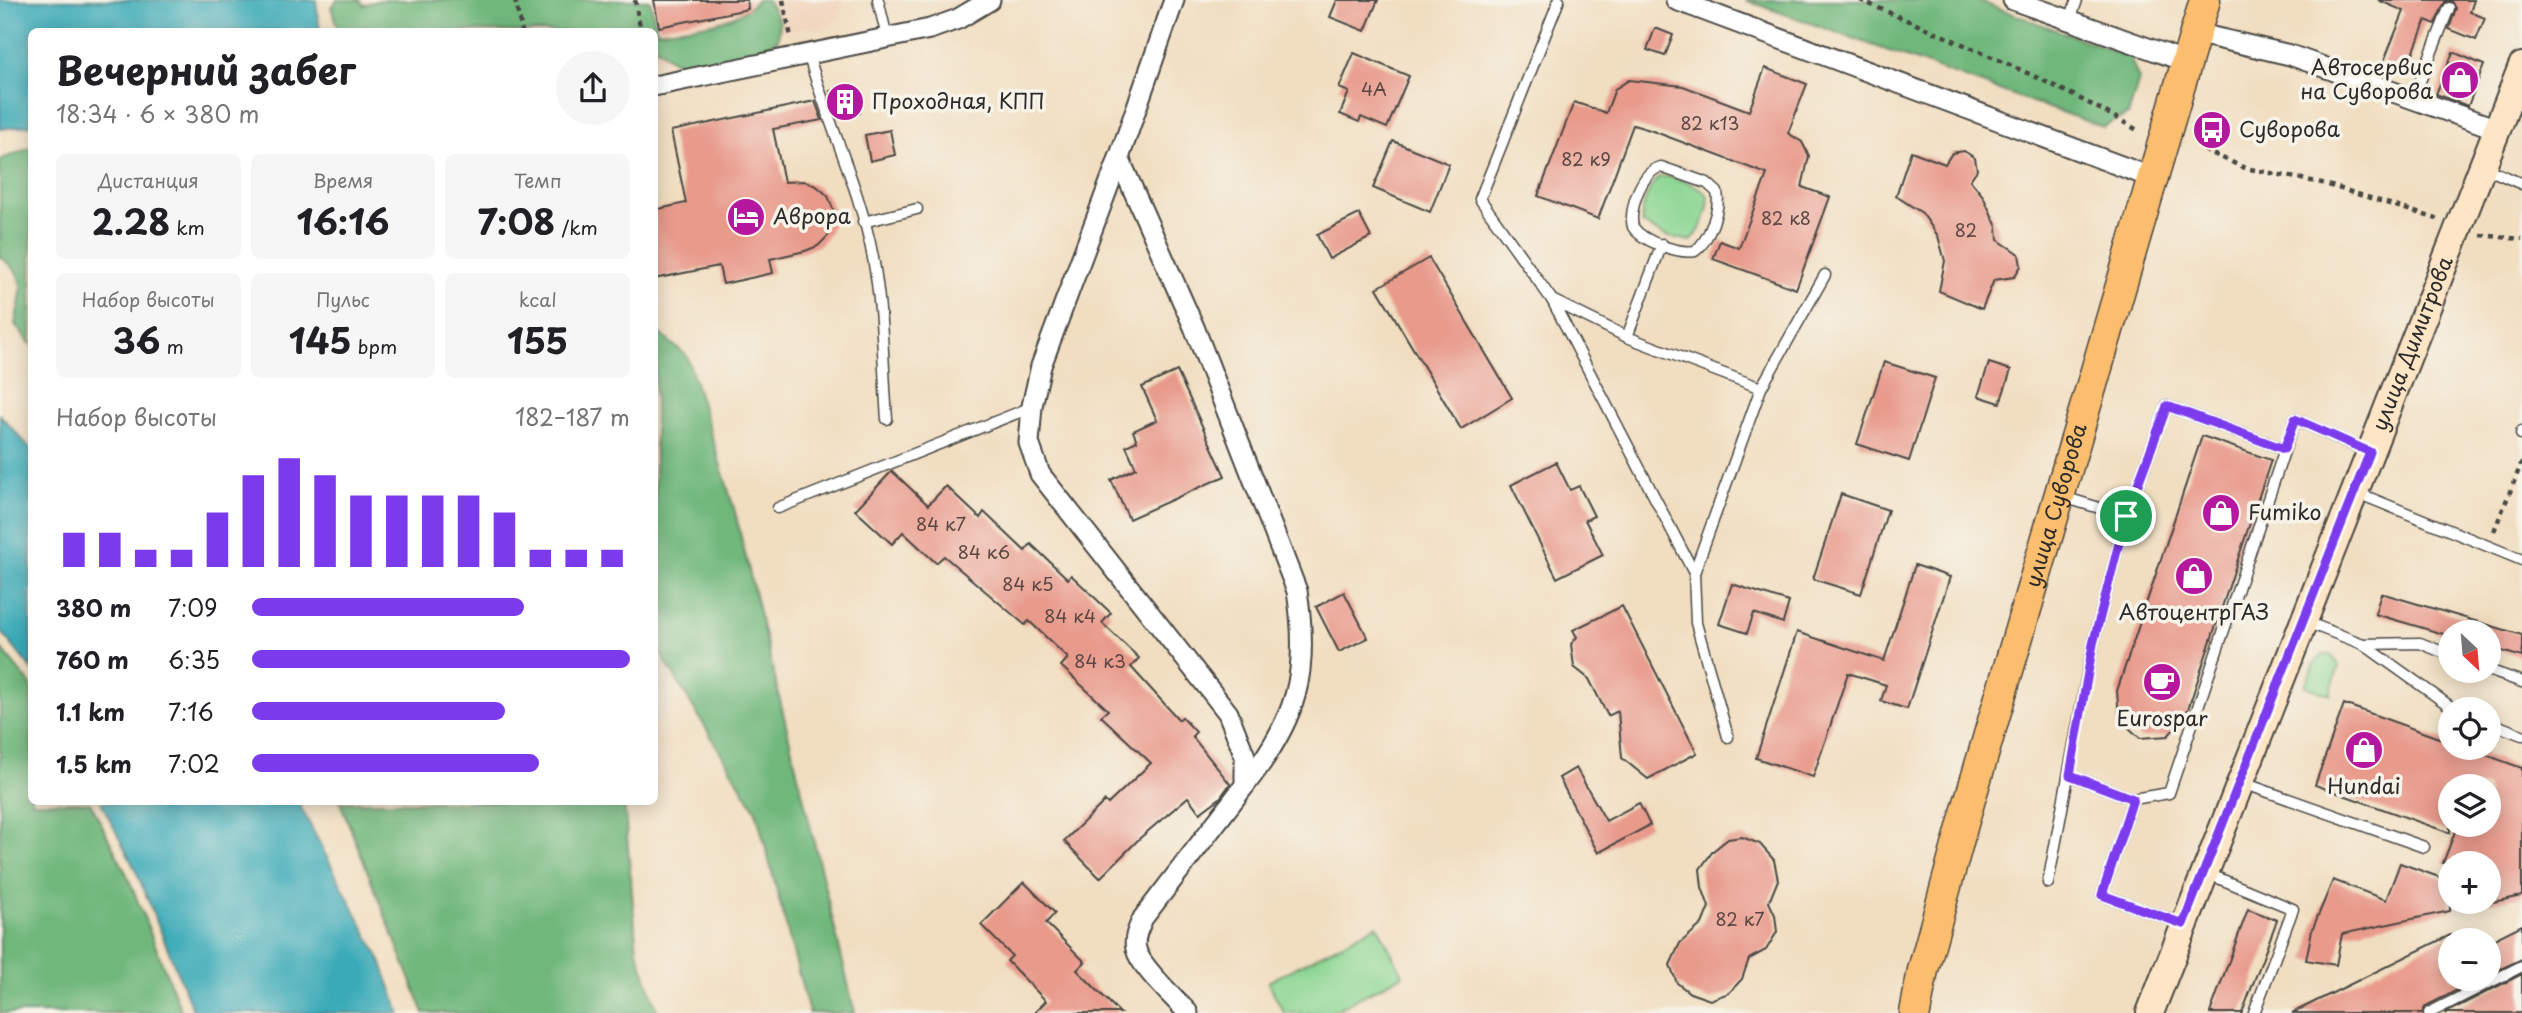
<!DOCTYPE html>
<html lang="ru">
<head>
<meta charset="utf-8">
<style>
  body { margin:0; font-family:"Playpen Sans",sans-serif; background:#f6f6f6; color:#202124; height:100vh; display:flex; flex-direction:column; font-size:26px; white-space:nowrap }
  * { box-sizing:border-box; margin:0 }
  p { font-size:23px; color:#757577 }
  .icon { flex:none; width:38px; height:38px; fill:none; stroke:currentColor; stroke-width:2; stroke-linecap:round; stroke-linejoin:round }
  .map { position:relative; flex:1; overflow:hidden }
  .sheet { position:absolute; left:28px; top:28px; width:630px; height:777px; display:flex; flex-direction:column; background:#fff; border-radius:10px; box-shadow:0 4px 18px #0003 }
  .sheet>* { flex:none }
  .needle { width:46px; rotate:154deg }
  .fabs { position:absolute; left:2438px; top:620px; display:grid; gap:14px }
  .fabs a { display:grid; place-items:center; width:63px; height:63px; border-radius:50%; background:#fff; box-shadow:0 4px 18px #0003; font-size:35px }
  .pin { position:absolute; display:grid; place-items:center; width:60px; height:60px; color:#fff; margin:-30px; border:4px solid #fff; border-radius:50%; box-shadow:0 2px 7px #0007 }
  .round { display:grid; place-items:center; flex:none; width:74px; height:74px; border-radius:37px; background:#f6f6f6 }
  .overview { display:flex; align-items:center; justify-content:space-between; height:119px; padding:0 28px }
  h1 { font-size:38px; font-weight:700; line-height:52px }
  .metrics { display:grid; grid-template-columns:repeat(3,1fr); gap:10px; height:119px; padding:7px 28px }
  .metrics div { display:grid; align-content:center; border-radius:10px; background:#f6f6f6; text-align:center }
  .metrics b { font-size:35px; font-weight:700 }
  .metrics small { font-size:19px; font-weight:400 }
  .metrics p { font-size:19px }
  .chart { height:196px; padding:14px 28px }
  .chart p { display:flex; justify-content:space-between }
  .chart svg { width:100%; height:126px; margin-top:7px; stroke:#7c3aed; stroke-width:6 }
  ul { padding:0 28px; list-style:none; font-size:23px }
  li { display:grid; grid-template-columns:112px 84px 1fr; align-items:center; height:52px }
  li i { height:18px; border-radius:9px; background:#7c3aed }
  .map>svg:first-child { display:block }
  .built { fill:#f2d5be }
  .green { fill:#8ad692; stroke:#5a805e; stroke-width:2 }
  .forest { fill:#6fb77c; stroke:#4d7154; stroke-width:2 }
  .water { fill:#3baab8; stroke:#336a72; stroke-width:2 }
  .building { fill:#e89a8b }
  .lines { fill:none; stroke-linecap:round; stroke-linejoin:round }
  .service-casing { stroke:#494642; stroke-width:13 }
  .minor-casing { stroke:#494642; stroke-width:23 }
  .secondary-casing { stroke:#494642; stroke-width:30 }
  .primary-casing { stroke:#494642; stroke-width:33 }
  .path { stroke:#494642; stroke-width:4.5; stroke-dasharray:5 5; stroke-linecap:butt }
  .service { stroke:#fff; stroke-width:10 }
  .minor { stroke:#fff; stroke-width:19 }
  .secondary { stroke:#fde5c5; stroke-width:26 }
  .primary { stroke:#fbbd6e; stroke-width:30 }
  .route-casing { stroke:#fff; stroke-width:14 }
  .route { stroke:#7c3aed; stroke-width:9 }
  .labels { text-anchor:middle; stroke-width:7; stroke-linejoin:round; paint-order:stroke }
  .number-label { font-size:18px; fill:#5a4743 }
  .poi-label { font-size:21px; fill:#2b2b2b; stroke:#f7f3e8; text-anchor:start }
  .street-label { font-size:21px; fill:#2b2b2b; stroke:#f7f3e8 }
</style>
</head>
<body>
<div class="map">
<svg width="2522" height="1013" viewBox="0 0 2522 1013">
  <rect width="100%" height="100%" fill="#f7f3e8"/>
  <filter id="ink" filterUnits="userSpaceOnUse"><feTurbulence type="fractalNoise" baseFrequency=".0143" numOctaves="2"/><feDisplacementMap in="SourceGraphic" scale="14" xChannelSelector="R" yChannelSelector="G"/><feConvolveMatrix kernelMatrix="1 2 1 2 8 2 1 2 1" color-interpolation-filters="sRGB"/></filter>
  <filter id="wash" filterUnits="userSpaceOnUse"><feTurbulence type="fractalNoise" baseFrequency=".00686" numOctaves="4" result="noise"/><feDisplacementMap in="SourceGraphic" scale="28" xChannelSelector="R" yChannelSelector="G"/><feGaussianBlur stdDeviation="1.57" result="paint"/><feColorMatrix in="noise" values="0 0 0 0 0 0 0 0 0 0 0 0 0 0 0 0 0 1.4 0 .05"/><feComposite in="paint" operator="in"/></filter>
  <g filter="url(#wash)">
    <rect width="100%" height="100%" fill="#f1dec1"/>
    <path class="built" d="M501,0H844L838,18L823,30L806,27L655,60L654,32Z"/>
    <g class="green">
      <path d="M1659,177C1673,175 1700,185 1708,196C1710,209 1701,232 1691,241L1665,236L1642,223C1640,209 1649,186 1659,177Z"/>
      <path d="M2324,654L2331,655L2339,665L2330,695L2305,686L2314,663Z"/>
      <path d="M1377,925L1403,975L1330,1013H1284L1268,982Z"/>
    </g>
    <g class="forest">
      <path d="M337,0H360L363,5L380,0H650L657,31C691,26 733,27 757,0H767L780,22L778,40C752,53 705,72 676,62C670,60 663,53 658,48L655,49L654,32L339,31L331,7Z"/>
      <path d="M1745,0H1975L2130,57L2139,80L2128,115L2103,127Z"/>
      <path d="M29,148H32L31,345L15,324C21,292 30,278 0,257V160Z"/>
      <path d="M655,330L687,356L735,512L855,1013H809L756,811L655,644Z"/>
      <path d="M0,647L31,685L32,802H90L128,877L182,1013H0Z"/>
      <path d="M340,802H624L637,950L658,1013H424Z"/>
    </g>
    <g class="water">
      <path d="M0,0H316L320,31L32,32L31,125L0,129Z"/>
      <path d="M0,415L31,449V669L0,630Z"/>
      <path d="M101,802H298L381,961L400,1013H194L137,873Z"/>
    </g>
    <g id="blocks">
      <g class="building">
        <path d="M654,0H747L748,9L659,27Z"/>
        <path d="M1337,0H1378L1365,31L1330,17Z"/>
        <path d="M2378,0H2474L2470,12L2485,18L2476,40L2449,29L2456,8L2452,1L2445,2L2435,24L2426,20L2405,74L2382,66L2404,11Z"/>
        <path d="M1655,28L1673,35L1665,56L1647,50Z"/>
        <path d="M2453,52L2484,65L2468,106L2436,94Z"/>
        <path d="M1354,53L1409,76L1387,128L1361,117L1359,122L1340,114L1349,92L1339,88Z"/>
        <path d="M1765,68L1807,84L1788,133L1802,142L1809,156L1802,187L1830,197L1796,289L1713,259L1720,241L1739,248L1767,174L1650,130L1633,125L1598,219L1538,196L1574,102L1606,113L1615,89L1629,80L1683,86L1749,111Z"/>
        <path d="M854,86L860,113L837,118L830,91Z"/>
        <path d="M815,101L822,120L773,129L784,182L805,181L818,187L828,196L833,209V223L828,236L818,246L805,251L770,259L773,273L723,284L719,266L654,279V210L686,203L671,131Z"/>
        <path d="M890,130L895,155L870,161L865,135Z"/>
        <path d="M1393,141L1449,164L1430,212L1373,188Z"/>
        <path d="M1911,151L1945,164L1952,153L1964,151L1975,158L1977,170L1970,180L1983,196L1997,227L1998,240L2019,254L2021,266L2014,277L1994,280L1982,309L1939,291L1945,261L1938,236L1922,213L1896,196Z"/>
        <path d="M1359,214L1371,237L1329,259L1317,235Z"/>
        <path d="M1429,258L1512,398L1461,429L1377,288Z"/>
        <path d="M1884,362L1935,378L1909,461L1857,444Z"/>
        <path d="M1989,363L2011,370L2000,403L1978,396Z"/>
        <path d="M1177,371L1225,476L1129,519L1111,480L1136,468L1126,446L1137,441L1133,431L1157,420L1142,387Z"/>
        <path d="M2202,436L2271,460L2186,715L2168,736L2140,738L2119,719L2117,691Z"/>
        <path d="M1556,462L1570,490L1579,486L1594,516L1585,520L1603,555L1557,578L1511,485Z"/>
        <path d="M892,471L928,505L946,486L980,518L984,512L1025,551L1031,544L1068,579L1071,575L1111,613L1102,623L1139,658L1131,667L1179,720L1182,717L1196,732L1192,736L1230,784L1220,798L1200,813L1188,797L1140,838L1100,878L1064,841L1105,801L1108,804L1151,763L1101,716L1108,710L1061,666L1068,658L1029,621L1025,625L944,556L936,563L903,532L892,544L855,510Z"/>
        <path d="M1841,494L1888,510L1861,594L1813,579Z"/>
        <path d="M1915,565L1950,577L1907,709L1881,701L1886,685L1848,673L1813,777L1756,758L1797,632L1884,661Z"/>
        <path d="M1732,584L1789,602L1783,623L1754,613L1747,633L1719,624Z"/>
        <path d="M1344,592L1368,638L1339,652L1316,607Z"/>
        <path d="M2381,593L2522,635V657L2488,647V632H2450V636L2375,614Z"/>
        <path d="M1622,606L1697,753L1648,779L1622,758L1618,711L1608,716L1589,679L1574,667L1571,644L1577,637L1573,630Z"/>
        <path d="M2344,704L2450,742V747H2464L2522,768V896L2488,903V863H2443L2458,824H2488V786H2450V833L2315,785Z"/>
        <path d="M1576,768L1606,821L1639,803L1650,825L1598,853L1559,778Z"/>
        <path d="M1742,837L1760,844L1774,860L1778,880L1769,902L1775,915L1777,932L1766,950L1749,959L1742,979L1729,993L1710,1000L1690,993L1677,983L1670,965L1680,943L1702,924L1709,907L1702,887L1700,869L1713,851L1728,839Z"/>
        <path d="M2400,863L2450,881V911L2342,934L2336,965L2306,960L2312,930L2333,880L2386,900Z"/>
        <path d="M1024,882L1055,913L1046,923L1085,962L1077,970L1120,1013H1034L1046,1001L1007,961L1012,956L981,925Z"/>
        <path d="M2248,909L2277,920L2242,1013H2210Z"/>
        <path d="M2522,925V959L2488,975V942Z"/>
        <path d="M2450,935V978H2481L2426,1006L2422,1013H2292Z"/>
        <path d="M2522,974V1013H2445Z"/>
      </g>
    </g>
  </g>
  <g filter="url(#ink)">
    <use href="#blocks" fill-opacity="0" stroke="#494642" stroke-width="2"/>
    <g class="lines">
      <defs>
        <g id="service">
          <path d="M878,0L887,37"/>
          <path d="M1559,0L1480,199L1552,300L1694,573L1696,623L1728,737"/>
          <path d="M2070,20L2077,0"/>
          <path d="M808,53C827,122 860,187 873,258C883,311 883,367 887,419"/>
          <path d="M2413,99L2449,8"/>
          <path d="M1661,167L1707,183L1717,192C1721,208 1709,241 1695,251C1678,254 1642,241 1633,227C1628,209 1642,171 1661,167Z"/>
          <path d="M2483,167L2522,184"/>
          <path d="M863,222L917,209"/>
          <path d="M1552,300L1627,337L1761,388"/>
          <path d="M1627,337L1662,244"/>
          <path d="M2521,434L2522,431"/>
          <path d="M2355,492L2522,560"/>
          <path d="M2063,497L2126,516"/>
          <path d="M778,508L1032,407"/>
          <path d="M1694,573L1761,388L1825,275"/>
          <path d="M2306,622L2363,644L2420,643L2450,655"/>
          <path d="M2363,644L2454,709"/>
          <path d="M2488,670L2522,682"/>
          <path d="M2488,722L2522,735"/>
          <path d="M2070,775L2133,799"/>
          <path d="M2243,783L2424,847"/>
          <path d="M2206,873L2293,909L2254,1013"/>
          <path d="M2048,883L2093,644L2126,516L2167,406L2284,449"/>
          <path d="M2183,924L2102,895L2133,799L2169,793L2295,419L2369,452"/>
          <path d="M2429,1013L2522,966"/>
        </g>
        <g id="minor">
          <path d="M1174,0L1119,158L1041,366L1032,406L1029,443L1040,474L1228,713L1245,756V785L1143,918C1139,927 1133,938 1136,949C1140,967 1175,998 1188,1013"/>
          <path d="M1676,0L2153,178"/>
          <path d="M2013,0L2187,62"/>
          <path d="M2195,33L2290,55L2497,129"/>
          <path d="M654,86L930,29L958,19L990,0"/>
          <path d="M1119,158L1194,327L1297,591C1310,674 1297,719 1245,785"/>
        </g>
        <g id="secondary">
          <path id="s1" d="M2150,1013L2522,66"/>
        </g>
        <g id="primary">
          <path id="s2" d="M1915,1013L1923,970L1966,813L2205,0"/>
        </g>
      </defs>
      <use href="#service" class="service-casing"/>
      <use href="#minor" class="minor-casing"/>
      <use href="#secondary" class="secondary-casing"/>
      <use href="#primary" class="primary-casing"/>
      <g class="path">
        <path d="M515,0L522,32"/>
        <path d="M635,0L641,32"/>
        <path d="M783,0L791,37"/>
        <path d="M1860,0C1954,41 2051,79 2139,131"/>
        <path d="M2204,150L2245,168L2322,183L2437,219"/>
        <path d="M2481,235L2522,239"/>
        <path d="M2494,531L2522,462"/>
      </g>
      <use href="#service" class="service"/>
      <use href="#minor" class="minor"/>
      <use href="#secondary" class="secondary"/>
      <use href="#primary" class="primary"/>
    </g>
  </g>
  <g class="lines" filter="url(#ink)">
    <defs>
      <path id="route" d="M2167,406L2284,449L2295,419L2370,452L2183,924L2102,895L2133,799L2070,775L2093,644L2126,516Z"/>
    </defs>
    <use href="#route" class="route-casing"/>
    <use href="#route" class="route"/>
  </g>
  <defs>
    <symbol id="shop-disc" viewBox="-11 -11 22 22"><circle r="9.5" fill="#b5179e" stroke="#f7f3e8"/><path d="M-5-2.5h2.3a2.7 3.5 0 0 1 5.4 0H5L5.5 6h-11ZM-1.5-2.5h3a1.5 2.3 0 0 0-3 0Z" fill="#fff"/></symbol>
    <symbol id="building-disc" viewBox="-11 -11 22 22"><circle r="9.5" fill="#b5179e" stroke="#f7f3e8"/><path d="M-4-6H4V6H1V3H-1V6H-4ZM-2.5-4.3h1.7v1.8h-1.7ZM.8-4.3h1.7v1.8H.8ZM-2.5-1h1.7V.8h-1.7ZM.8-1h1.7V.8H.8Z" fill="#fff"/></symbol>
    <symbol id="bus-disc" viewBox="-11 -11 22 22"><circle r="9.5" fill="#b5179e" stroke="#f7f3e8"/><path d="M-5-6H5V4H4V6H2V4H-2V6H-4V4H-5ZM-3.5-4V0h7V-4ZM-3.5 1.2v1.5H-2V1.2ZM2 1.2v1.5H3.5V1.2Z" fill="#fff"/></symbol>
    <symbol id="hotel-disc" viewBox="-11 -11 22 22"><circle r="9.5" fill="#b5179e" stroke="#f7f3e8"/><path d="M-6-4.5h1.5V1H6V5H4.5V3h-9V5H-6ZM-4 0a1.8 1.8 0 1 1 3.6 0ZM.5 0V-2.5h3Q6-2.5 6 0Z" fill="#fff"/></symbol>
    <symbol id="cafe-disc" viewBox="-11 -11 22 22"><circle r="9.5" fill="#b5179e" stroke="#f7f3e8"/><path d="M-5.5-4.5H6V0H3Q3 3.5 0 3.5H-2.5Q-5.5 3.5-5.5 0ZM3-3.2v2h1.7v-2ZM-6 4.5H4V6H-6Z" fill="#fff"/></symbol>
  </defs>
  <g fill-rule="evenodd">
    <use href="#shop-disc" x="2438" y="58" width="44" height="44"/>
    <use href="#building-disc" x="823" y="80" width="44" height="44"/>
    <use href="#bus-disc" x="2190" y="108" width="44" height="44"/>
    <use href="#hotel-disc" x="724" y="195" width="44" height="44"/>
    <use href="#shop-disc" x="2199" y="491" width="44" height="44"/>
    <use href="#shop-disc" x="2172" y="554" width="44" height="44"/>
    <use href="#cafe-disc" x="2140" y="660" width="44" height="44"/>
    <use href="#shop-disc" x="2342" y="728" width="44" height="44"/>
  </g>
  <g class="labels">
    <g class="number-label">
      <text x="1374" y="96">4А</text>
      <text x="1710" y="130">82 к13</text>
      <text x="1586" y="166">82 к9</text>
      <text x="1786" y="225">82 к8</text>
      <text x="1966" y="237">82</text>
      <text x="941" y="531">84 к7</text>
      <text x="984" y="559">84 к6</text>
      <text x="1028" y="591">84 к5</text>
      <text x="1070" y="623">84 к4</text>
      <text x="1100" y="668">84 к3</text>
      <text x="1740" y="926">82 к7</text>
    </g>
    <g class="poi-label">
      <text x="2433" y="75" text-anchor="end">Автосервис<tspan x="2433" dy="24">на Суворова</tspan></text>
      <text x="872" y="109">Проходная, КПП</text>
      <text x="2239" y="137">Суворова</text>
      <text x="773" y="224">Аврора</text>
      <text x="2248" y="520">Fumiko</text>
      <text x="2194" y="620" text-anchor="middle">АвтоцентрГАЗ</text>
      <text x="2162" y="726" text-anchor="middle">Eurospar</text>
      <text x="2364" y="794" text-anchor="middle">Hundai</text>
    </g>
    <g class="street-label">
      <text dy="7" stroke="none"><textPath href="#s1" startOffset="719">улица Димитрова</textPath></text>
      <text dy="7" stroke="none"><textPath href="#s2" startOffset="527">улица Суворова</textPath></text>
    </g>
  </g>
</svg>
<div class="fabs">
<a><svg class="needle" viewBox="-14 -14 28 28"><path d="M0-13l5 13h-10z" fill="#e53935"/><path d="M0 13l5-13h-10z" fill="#757577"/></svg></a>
<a><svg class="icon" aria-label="locate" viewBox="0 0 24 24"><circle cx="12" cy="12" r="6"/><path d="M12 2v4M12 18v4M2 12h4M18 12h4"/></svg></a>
<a><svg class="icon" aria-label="layers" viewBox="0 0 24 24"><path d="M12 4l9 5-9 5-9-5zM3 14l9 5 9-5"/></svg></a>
<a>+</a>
<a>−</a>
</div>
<div class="pin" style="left:2126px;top:516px;background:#1e9e55"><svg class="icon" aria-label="arrive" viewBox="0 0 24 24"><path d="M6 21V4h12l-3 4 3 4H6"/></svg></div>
<section class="sheet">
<div class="overview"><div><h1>Вечерний забег</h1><p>18:34 · 6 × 380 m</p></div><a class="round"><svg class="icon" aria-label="share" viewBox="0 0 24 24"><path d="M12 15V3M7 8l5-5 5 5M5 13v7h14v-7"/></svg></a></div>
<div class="metrics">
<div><p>Дистанция</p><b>2.28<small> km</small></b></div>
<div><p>Время</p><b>16:16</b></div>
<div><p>Темп</p><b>7:08<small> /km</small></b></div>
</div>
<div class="metrics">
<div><p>Набор высоты</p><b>36<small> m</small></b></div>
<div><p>Пульс</p><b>145<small> bpm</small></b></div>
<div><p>kcal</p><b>155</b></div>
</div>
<div class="chart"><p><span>Набор высоты</span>182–187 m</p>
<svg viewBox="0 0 160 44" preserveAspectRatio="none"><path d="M5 44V32M15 44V32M25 44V38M35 44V38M45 44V25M55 44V12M65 44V6M75 44V12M85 44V19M95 44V19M105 44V19M115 44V19M125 44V25M135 44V38M145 44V38M155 44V38"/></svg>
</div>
<ul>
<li><b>380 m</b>7:09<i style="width:72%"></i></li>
<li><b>760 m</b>6:35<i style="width:100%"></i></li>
<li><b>1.1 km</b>7:16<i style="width:67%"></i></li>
<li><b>1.5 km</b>7:02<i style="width:76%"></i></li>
</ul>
</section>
</div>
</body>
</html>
